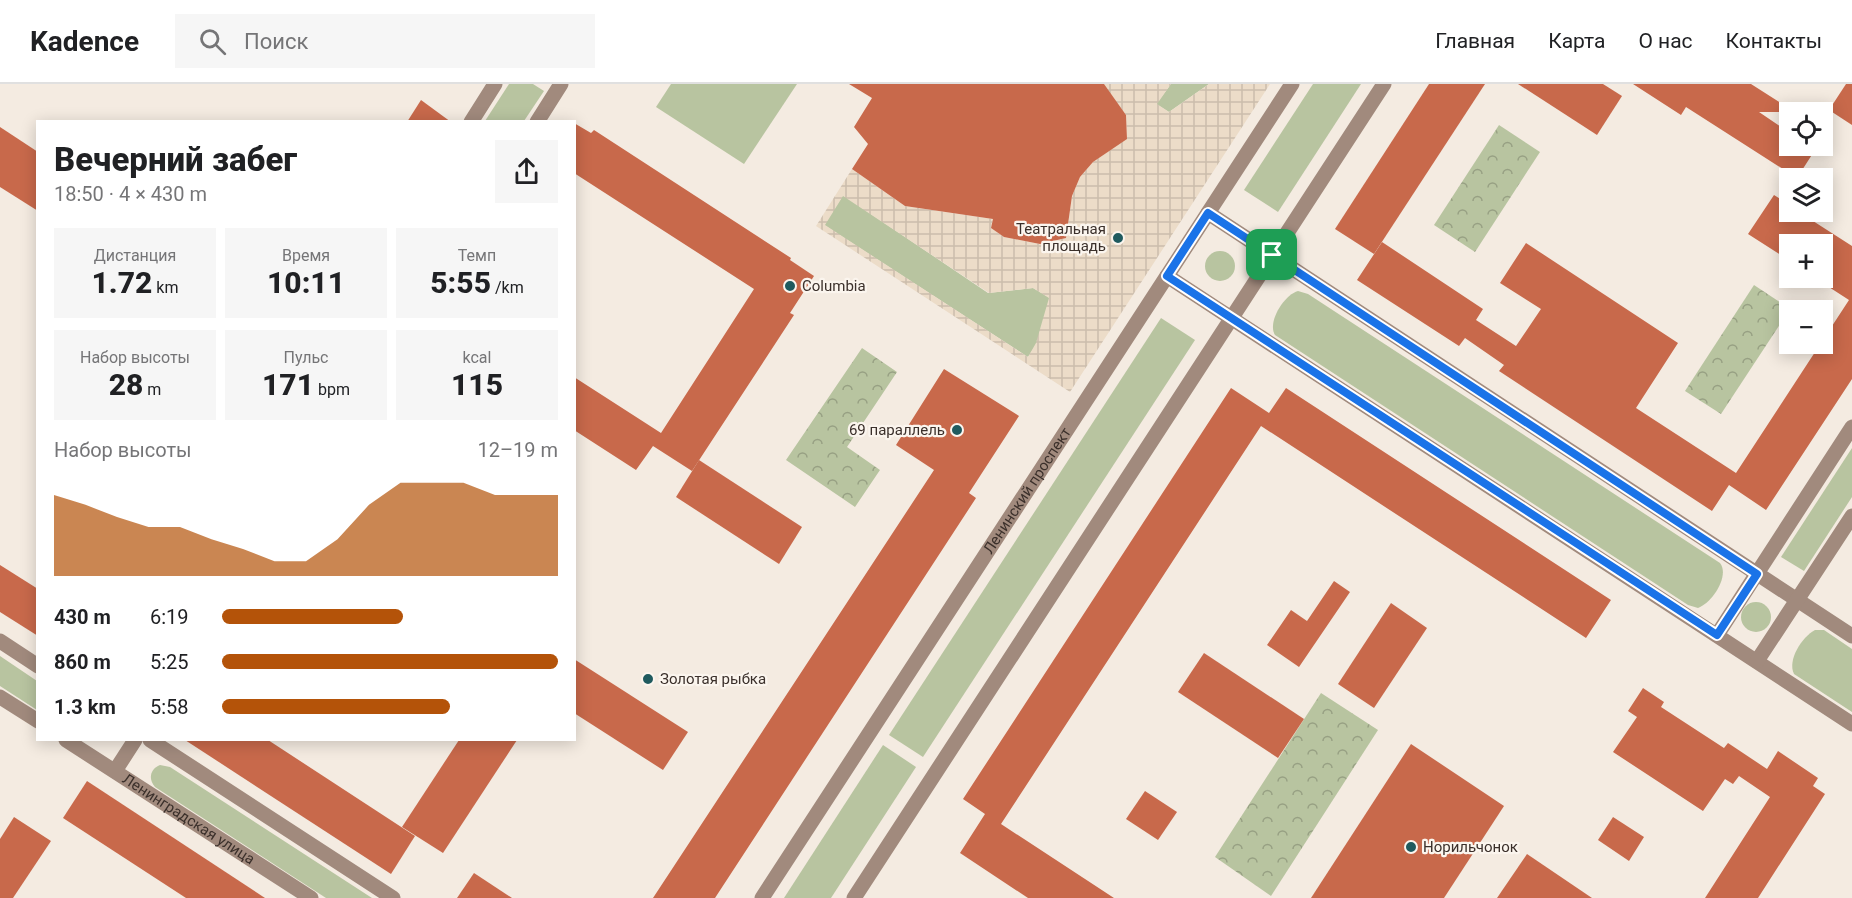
<!DOCTYPE html>
<html lang="ru">
<head>
<meta charset="utf-8">
<style>
  body { margin:0; font-family:Roboto,sans-serif; background:#f6f6f6; color:#202124; height:100vh; display:flex; flex-direction:column; font-size:22px; white-space:nowrap }
  * { box-sizing:border-box; margin:0 }
  p { font-size:20px; color:#757577 }
  .icon { flex:none; width:33px; height:33px; fill:none; stroke:currentColor; stroke-width:2; stroke-linecap:round; stroke-linejoin:round }
  .map { position:relative; flex:1; overflow:hidden }
  .sheet { position:absolute; left:36px; top:36px; width:540px; height:621px; display:flex; flex-direction:column; background:#fff; border-radius:0px; box-shadow:0 3px 15px #0003 }
  .sheet>* { flex:none }
  .tools { position:absolute; left:1779px; top:18px; display:grid; gap:12px }
  .tools a { display:grid; place-items:center; width:54px; height:54px; border-radius:0px; background:#fff; box-shadow:0 3px 15px #0003; font-size:30px }
  .pin { position:absolute; display:grid; place-items:center; width:51px; height:51px; color:#fff; margin:-26px; border-radius:12px; box-shadow:0 3px 9px #0006 }
  .round { display:grid; place-items:center; flex:none; width:63px; height:63px; border-radius:0px; background:#f6f6f6 }
  .headline { display:flex; align-items:center; justify-content:space-between; height:102px; padding:0 18px }
  h1 { font-size:33px; font-weight:800; line-height:45px }
  .stats { display:grid; grid-template-columns:repeat(3,1fr); gap:9px; height:102px; padding:6px 18px }
  .stats div { display:grid; align-content:center; border-radius:0px; background:#f6f6f6; text-align:center }
  .stats b { font-size:30px; font-weight:800 }
  .stats small { font-size:16px; font-weight:400 }
  .stats p { font-size:16px }
  .chart { height:168px; padding:12px 18px }
  .chart p { display:flex; justify-content:space-between }
  .chart svg { width:100%; height:108px; margin-top:6px; fill:#b45309; opacity:.7 }
  ul { padding:0 18px; list-style:none; font-size:20px }
  li { display:grid; grid-template-columns:96px 72px 1fr; align-items:center; height:45px }
  li i { height:15px; border-radius:8px; background:#b45309 }
  header { display:flex; align-items:center; gap:36px; box-sizing:border-box; height:84px; padding:0 30px; background:#fff; border-bottom:2px solid #e0e0e0 }
  header strong { font-size:28px }
  nav { display:flex; gap:33px; margin-inline-start:auto; font-size:21px }
  .search { width:420px; height:54px; background:#f6f6f6; display:flex; align-items:center; gap:15px; box-sizing:border-box; padding:0 21px; border-radius:0px; color:#757577; font-size:22px }
  .map>svg:first-child { display:block }
  .grass { fill:#b8c4a0 }
  .forest { fill:url(#forest-crowns) }
  .plaza { fill:url(#plaza-grid); fill-rule:evenodd }
  .building { fill:#c8694b }
  .lines { fill:none; stroke-linecap:round; stroke-linejoin:round }
  .secondary { stroke:#a18a7d; stroke-width:15 }
  .route-casing { stroke:#fff; stroke-width:12 }
  .route { stroke:#1a73e8; stroke-width:8 }
  .poi-dot { fill:#1f5a5e; stroke:#fbf5ee; stroke-width:2 }
  .labels { text-anchor:middle; stroke-width:4.5; stroke-linejoin:round; paint-order:stroke }
  .poi-label { font-size:15px; fill:#3b302b; stroke:#fbf5ee; text-anchor:start }
  .street-label { font-size:15px; fill:#3b302b; stroke:#fbf5ee }
</style>
</head>
<body>
<header>
<strong>Kadence</strong>
<div class="search"><svg class="icon" aria-label="search" viewBox="0 0 24 24"><circle cx="10" cy="10" r="6"/><path d="M15 15l6 6"/></svg>Поиск</div>
<nav><a>Главная</a><a>Карта</a><a>О нас</a><a>Контакты</a></nav>
</header>
<div class="map">
<svg width="1852" height="814" viewBox="0 0 1852 814">
  <defs>
    <pattern id="forest-crowns" width="20" height="18" patternUnits="userSpaceOnUse" patternTransform="scale(1.5)"><rect width="20" height="18" fill="#b8c4a0"/><path d="M2 6a3 3 0 1 1 6 0M12 15a3 3 0 1 1 6 0" fill="none" stroke="#97a083"/></pattern>
    <pattern id="plaza-grid" width="8" height="8" patternUnits="userSpaceOnUse" patternTransform="scale(1.5)"><rect width="8" height="8" fill="#ecdcc8"/><path d="M0 4h8M4 0v8" fill="none" stroke="#cbbdac"/></pattern>
  </defs>
  <rect width="100%" height="100%" fill="#f4ebe1"/>
  <g class="grass">
    <path d="M509,0H533L544,7L524,37H485Z"/>
    <path d="M671,0H797L744,80L656,23Z"/>
    <path d="M1171,0H1209L1169,28L1156,20Z"/>
    <path d="M1313,0H1361L1278,128L1244,106Z"/>
    <path d="M843,111L988,209L1033,204L1050,214L1037,259L1028,273L824,141Z"/>
    <circle cx="1220" cy="182" r="15"/>
    <path d="M1298,207L1308,210L1720,479C1730,492 1712,519 1698,524L1688,521L1275,251C1267,238 1284,211 1298,207Z"/>
    <path d="M1161,234L1195,256L923,673L889,651Z"/>
    <path d="M1852,364V413L1804,487L1781,473Z"/>
    <circle cx="1756" cy="533" r="15"/>
    <path d="M1815,546H1824L1852,565V628L1794,590C1787,576 1802,553 1815,546Z"/>
    <path d="M0,572L37,597V626L0,602Z"/>
    <path d="M883,661L916,683L831,814H784Z"/>
    <path d="M160,681L170,683L372,814H326L155,703C148,695 150,685 160,681Z"/>
  </g>
  <g class="forest">
    <path d="M1499,41L1540,68L1475,168L1434,141Z"/>
    <path d="M1754,201L1790,225L1721,330L1685,307Z"/>
    <path d="M862,264L897,288L847,363L880,386L855,423L786,376Z"/>
    <path d="M1321,609L1378,646L1271,812L1215,773Z"/>
  </g>
  <path class="plaza" d="M1103,0H1171L1157,20L1169,28L1209,0H1270L1070,308L816,142L852,85L905,122L993,135L991,144L1004,153L1040,160L1066,154L1072,112L1080,93L1093,78L1127,54L1126,31ZM843,112L989,209L1033,204L1049,214L1036,259L1028,273L825,141Z"/>
  <g class="building">
    <path d="M849,0H1104L1126,31L1127,55L1093,78L1080,93L1072,112L1066,154L1040,160L1004,153L991,144L993,135L905,122L852,85L868,60L854,43L872,14Z"/>
    <path d="M1429,0H1485L1374,170L1335,145Z"/>
    <path d="M1518,0H1603L1622,12L1597,51Z"/>
    <path d="M1633,0H1751L1795,28H1759L1790,49V62H1809L1815,66L1797,94L1686,23L1681,31Z"/>
    <path d="M1846,0H1852V41L1829,26Z"/>
    <path d="M421,16L451,38H407Z"/>
    <path d="M574,39L591,49L594,46L791,174L790,176L814,192L790,229L794,231L692,387L653,362L636,386L574,346V293L661,349L754,205L574,89Z"/>
    <path d="M0,43L38,68V127L0,103Z"/>
    <path d="M1774,111L1790,121V128H1799L1852,162V295L1766,426L1729,401L1712,427L1499,287L1504,281L1465,254L1459,262L1357,196L1382,158L1483,225L1476,236L1516,262L1541,225L1500,199L1526,159L1678,259L1636,324L1736,389L1849,216L1815,194H1822V160H1790V177L1748,150Z"/>
    <path d="M944,285L1019,332L969,409L976,414L715,814H653L934,386L896,361Z"/>
    <path d="M1231,304L1269,329L1286,304L1611,516L1586,554L1261,342L1001,740L1114,814H1028L960,769L985,730L963,715Z"/>
    <path d="M699,376L802,443L779,480L676,413Z"/>
    <path d="M0,481L38,505V552L0,528Z"/>
    <path d="M1334,497L1350,508L1299,583L1267,561L1291,526L1307,537Z"/>
    <path d="M1391,519L1427,544L1374,624L1338,600Z"/>
    <path d="M1204,569L1304,635L1278,674L1178,608Z"/>
    <path d="M574,575L688,648L663,686L574,629Z"/>
    <path d="M1643,604L1664,618L1661,623L1724,664L1728,659L1767,685L1778,667L1818,694L1813,702L1825,710L1758,814H1705L1770,713L1739,692L1733,700L1725,695L1703,727L1613,668L1637,633L1628,627Z"/>
    <path d="M185,656H268L415,752L391,790Z"/>
    <path d="M459,656H517L443,769L402,743Z"/>
    <path d="M1411,660L1504,722L1444,814H1311Z"/>
    <path d="M87,697L265,814H186L63,734Z"/>
    <path d="M1145,707L1177,728L1158,756L1126,735Z"/>
    <path d="M14,733L51,757L13,814H0V755Z"/>
    <path d="M1613,733L1644,753L1629,777L1598,756Z"/>
    <path d="M1527,770L1592,814H1497Z"/>
    <path d="M474,789L512,814H457Z"/>
  </g>
  <g class="lines">
    <g class="secondary">
      <path d="M471,38L495,0"/>
      <path d="M537,38L561,0"/>
      <path d="M1208,129L1852,552"/>
      <path d="M1167,192L1852,640"/>
      <path d="M1717,551L1852,343"/>
      <path d="M0,557L38,582"/>
      <path d="M1757,577L1852,432"/>
      <path d="M0,613L38,637"/>
      <path id="s1" d="M66,656L311,814"/>
      <path d="M150,656L393,814"/>
      <path d="M115,687L135,656"/>
      <path id="s2" d="M762,814L1292,0"/>
      <path d="M854,814L1384,0"/>
    </g>
  </g>
  <g class="lines">
    <defs>
      <path id="route" d="M1208,129L1757,490L1717,551L1167,192Z"/>
    </defs>
    <use href="#route" class="route-casing"/>
    <use href="#route" class="route"/>
  </g>
  <g class="poi-dot">
    <circle cx="1118" cy="154" r="6"/>
    <circle cx="790" cy="202" r="6"/>
    <circle cx="957" cy="346" r="6"/>
    <circle cx="648" cy="595" r="6"/>
    <circle cx="1411" cy="763" r="6"/>
  </g>
  <g class="labels">
    <g class="poi-label">
      <text x="1106" y="150" text-anchor="end">Театральная<tspan x="1106" dy="17">площадь</tspan></text>
      <text x="802" y="207">Columbia</text>
      <text x="945" y="351" text-anchor="end">69 параллель</text>
      <text x="660" y="600">Золотая рыбка</text>
      <text x="1423" y="768">Норильчонок</text>
    </g>
    <g class="street-label">
      <text dy="5" stroke="none"><textPath href="#s2" startOffset="486">Ленинский проспект</textPath></text>
      <text dy="5" stroke="none"><textPath href="#s1" startOffset="146">Ленинградская улица</textPath></text>
    </g>
  </g>
</svg>
<div class="tools">
<a><svg class="icon" aria-label="locate" viewBox="0 0 24 24"><circle cx="12" cy="12" r="6"/><path d="M12 2v4M12 18v4M2 12h4M18 12h4"/></svg></a>
<a><svg class="icon" aria-label="layers" viewBox="0 0 24 24"><path d="M12 4l9 5-9 5-9-5zM3 14l9 5 9-5"/></svg></a>
<a>+</a>
<a>−</a>
</div>
<div class="pin" style="left:1272px;top:171px;background:#1e9e55"><svg class="icon" aria-label="arrive" viewBox="0 0 24 24"><path d="M6 21V4h12l-3 4 3 4H6"/></svg></div>
<section class="sheet">
<div class="headline"><div><h1>Вечерний забег</h1><p>18:50 · 4 × 430 m</p></div><a class="round"><svg class="icon" aria-label="share" viewBox="0 0 24 24"><path d="M12 15V3M7 8l5-5 5 5M5 13v7h14v-7"/></svg></a></div>
<div class="stats">
<div><p>Дистанция</p><b>1.72<small> km</small></b></div>
<div><p>Время</p><b>10:11</b></div>
<div><p>Темп</p><b>5:55<small> /km</small></b></div>
</div>
<div class="stats">
<div><p>Набор высоты</p><b>28<small> m</small></b></div>
<div><p>Пульс</p><b>171<small> bpm</small></b></div>
<div><p>kcal</p><b>115</b></div>
</div>
<div class="chart"><p><span>Набор высоты</span>12–19 m</p>
<svg viewBox="0 0 160 44" preserveAspectRatio="none"><path d="M0 44V11L10 15L20 20L30 24L40 24L50 29L60 33L70 38L80 38L90 29L100 15L110 6L120 6L130 6L140 11L150 11L160 11V44z"/></svg>
</div>
<ul>
<li><b>430 m</b>6:19<i style="width:54%"></i></li>
<li><b>860 m</b>5:25<i style="width:100%"></i></li>
<li><b>1.3 km</b>5:58<i style="width:68%"></i></li>
</ul>
</section>
</div>
</body>
</html>
